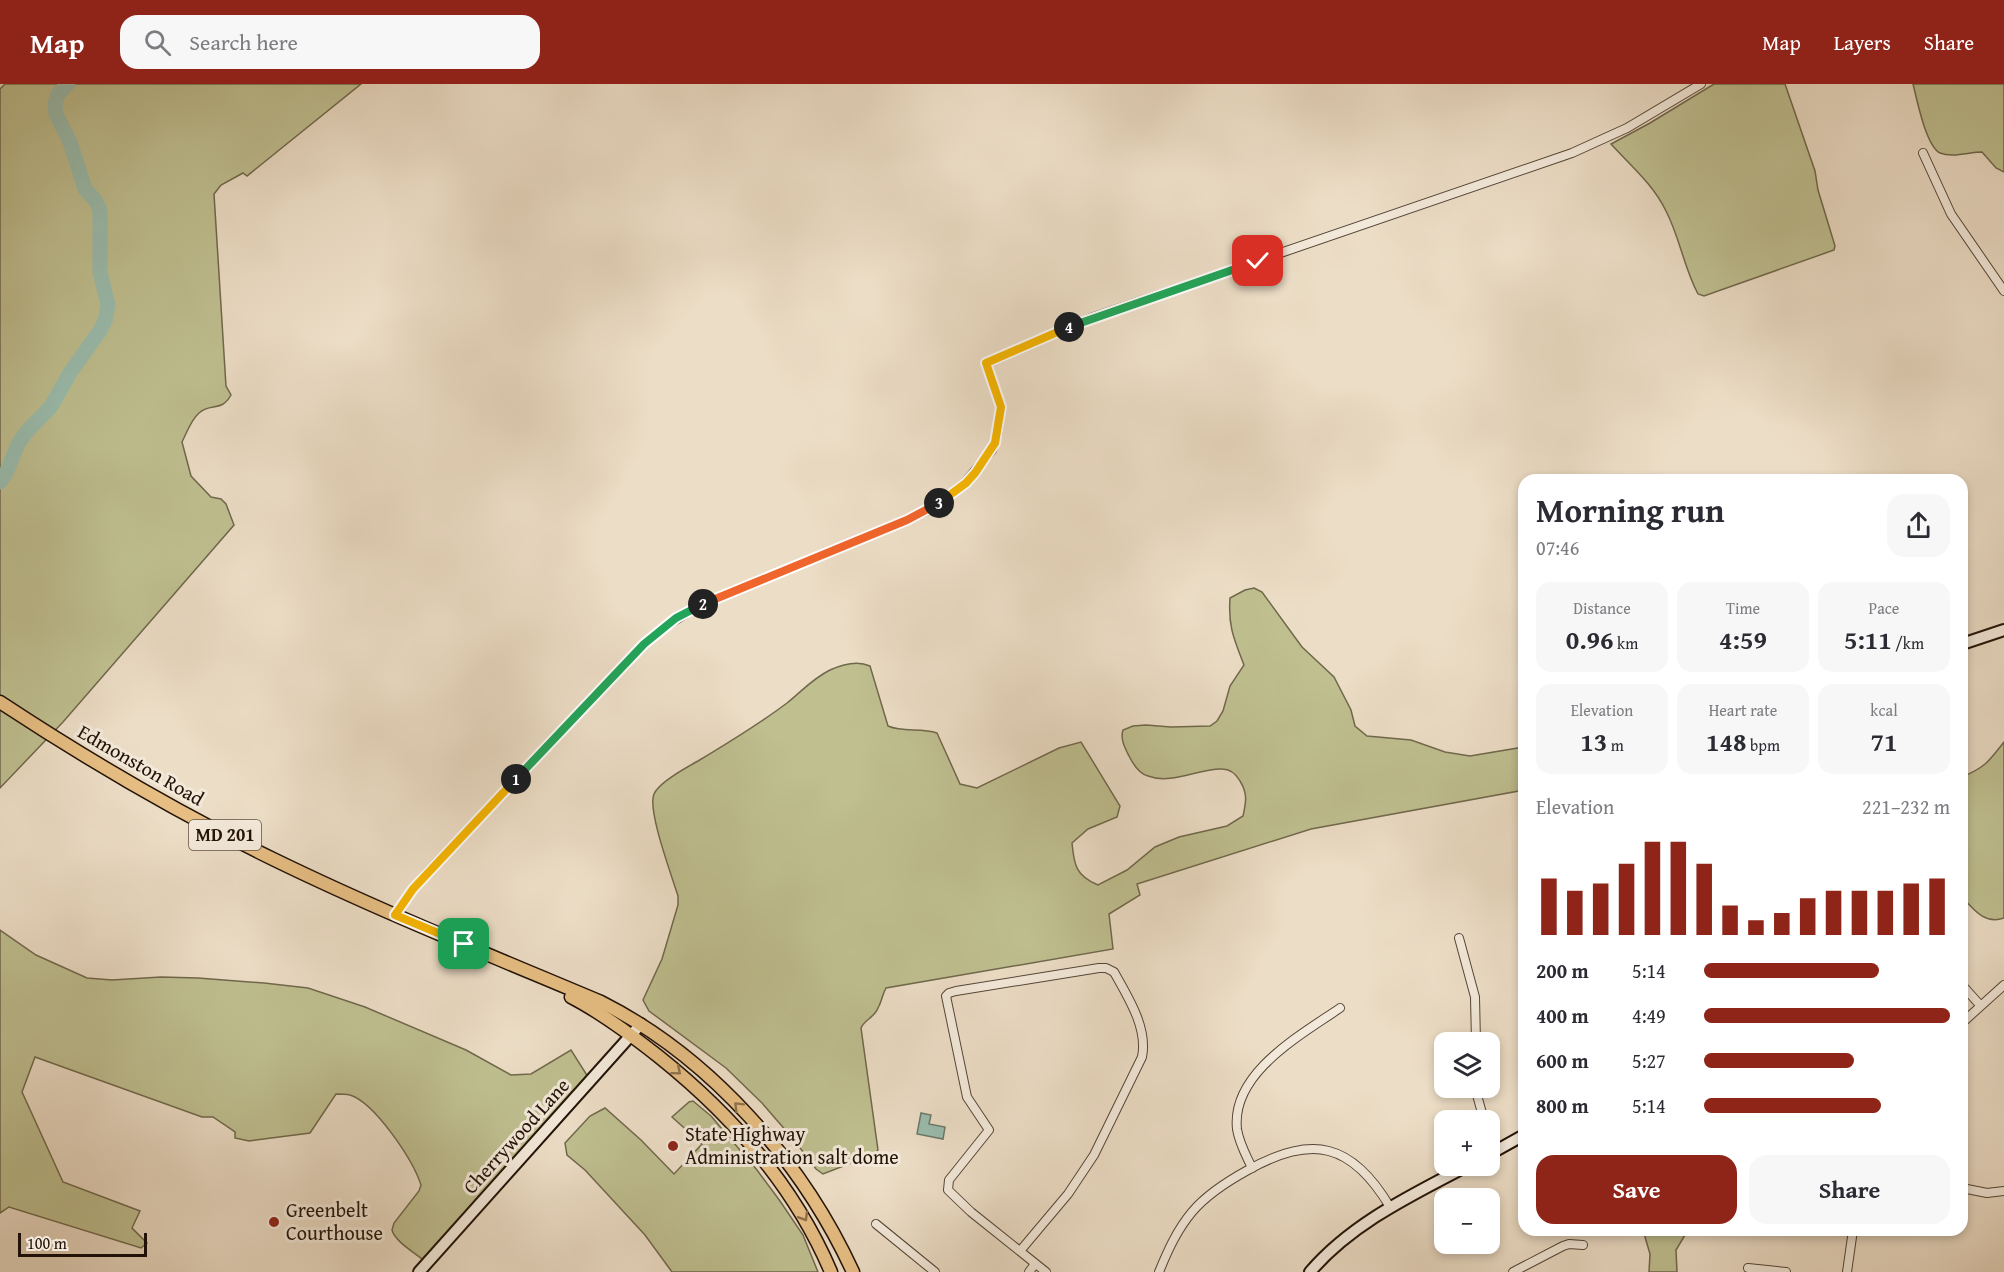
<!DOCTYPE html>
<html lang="en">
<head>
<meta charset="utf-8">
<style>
  body { margin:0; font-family:"Gentium Book Plus",serif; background:#f7f7f7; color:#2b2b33; height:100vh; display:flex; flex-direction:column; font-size:22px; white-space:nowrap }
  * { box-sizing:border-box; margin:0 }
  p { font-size:20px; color:#7c7c81 }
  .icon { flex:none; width:33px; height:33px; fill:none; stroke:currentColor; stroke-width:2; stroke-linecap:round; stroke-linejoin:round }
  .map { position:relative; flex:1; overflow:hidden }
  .details { position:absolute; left:1518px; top:390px; width:450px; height:762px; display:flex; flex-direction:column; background:#fff; border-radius:18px; box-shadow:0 3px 9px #0003 }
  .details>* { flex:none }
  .tools { position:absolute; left:1434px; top:948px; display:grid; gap:12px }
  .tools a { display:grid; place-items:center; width:66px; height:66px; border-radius:12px; background:#fff; box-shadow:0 3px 9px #0003; font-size:30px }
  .scale { position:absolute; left:18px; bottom:15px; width:129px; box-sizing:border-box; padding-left:6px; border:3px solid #221207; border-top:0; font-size:16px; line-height:21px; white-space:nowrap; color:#221207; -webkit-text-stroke:4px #f3e9da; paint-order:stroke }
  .pin { position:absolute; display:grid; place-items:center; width:51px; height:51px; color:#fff; margin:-26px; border-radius:12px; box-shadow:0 3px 9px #0006 }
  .km { position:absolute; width:30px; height:30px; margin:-15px; border-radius:50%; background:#222; color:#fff; font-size:16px; line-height:30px; text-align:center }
  .round { display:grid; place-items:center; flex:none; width:63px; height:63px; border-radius:18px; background:#f7f7f7 }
  .overview { display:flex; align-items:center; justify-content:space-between; height:102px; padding:0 18px }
  h1 { font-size:33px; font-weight:800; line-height:45px }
  .metrics { display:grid; grid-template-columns:repeat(3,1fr); gap:9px; height:102px; padding:6px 18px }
  .metrics div { display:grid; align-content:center; border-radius:15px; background:#f7f7f7; text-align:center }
  .metrics b { font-size:26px; font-weight:800 }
  .metrics small { font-size:16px; font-weight:400 }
  .metrics p { font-size:16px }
  .chart { height:168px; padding:12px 18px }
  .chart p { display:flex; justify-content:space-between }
  .chart svg { width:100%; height:108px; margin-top:6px; stroke:#8f2418; stroke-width:6 }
  .button { display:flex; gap:12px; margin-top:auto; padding:12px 18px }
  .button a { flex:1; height:69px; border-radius:18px; background:#8f2418; color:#fff; font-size:24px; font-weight:800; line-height:69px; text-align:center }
  .button a+a { background:#f7f7f7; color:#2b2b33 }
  ul { padding:0 18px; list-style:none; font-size:20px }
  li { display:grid; grid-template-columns:96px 72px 1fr; align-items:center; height:45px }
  li i { height:15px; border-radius:8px; background:#8f2418 }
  header { display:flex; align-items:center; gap:36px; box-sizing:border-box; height:84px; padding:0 30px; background:#8f2418; color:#fff }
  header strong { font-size:28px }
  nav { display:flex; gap:33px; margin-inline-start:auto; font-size:21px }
  .search { width:420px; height:54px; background:#f7f7f7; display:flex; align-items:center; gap:15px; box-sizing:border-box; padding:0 21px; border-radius:18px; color:#7c7c81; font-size:22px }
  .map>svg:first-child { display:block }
  .green { fill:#bfbf90; stroke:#70684c; stroke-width:1.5 }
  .water { fill:#9abdae; stroke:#6a796b; stroke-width:1.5 }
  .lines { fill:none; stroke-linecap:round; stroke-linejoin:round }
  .river { stroke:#9abdae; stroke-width:15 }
  .street-casing { stroke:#544537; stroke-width:10 }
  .secondary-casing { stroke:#221207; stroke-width:14 }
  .primary-casing { stroke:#221207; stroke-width:15 }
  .street { stroke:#f3e9da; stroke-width:8 }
  .secondary { stroke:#f3e9da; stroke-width:10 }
  .primary { stroke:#e6be83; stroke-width:12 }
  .oneway { stroke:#8e714b }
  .split-1-casing { stroke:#fff; stroke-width:12 }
  .split-2-casing { stroke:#fff; stroke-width:12 }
  .split-3-casing { stroke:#fff; stroke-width:12 }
  .split-4-casing { stroke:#fff; stroke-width:12 }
  .split-5-casing { stroke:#fff; stroke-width:12 }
  .split-1 { stroke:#f5b400; stroke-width:8 }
  .split-2 { stroke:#22a559; stroke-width:8 }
  .split-3 { stroke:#f0652b; stroke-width:8 }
  .split-4 { stroke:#f5b400; stroke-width:8 }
  .split-5 { stroke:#22a559; stroke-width:8 }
  .poi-dot { fill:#8f2418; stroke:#f3e9da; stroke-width:2 }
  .labels { text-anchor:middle; stroke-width:6; stroke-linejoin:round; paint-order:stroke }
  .shield { fill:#f3e9da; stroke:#615246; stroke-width:1.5 }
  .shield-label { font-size:18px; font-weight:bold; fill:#221207 }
  .street-label { font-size:20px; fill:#221207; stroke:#f3e9da }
  .poi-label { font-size:20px; fill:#221207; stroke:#f3e9da; text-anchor:start }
</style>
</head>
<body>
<header>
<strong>Map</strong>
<div class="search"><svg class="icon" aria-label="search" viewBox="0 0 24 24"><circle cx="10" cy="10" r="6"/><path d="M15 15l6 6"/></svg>Search here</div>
<nav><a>Map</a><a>Layers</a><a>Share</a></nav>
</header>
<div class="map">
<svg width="2004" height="1188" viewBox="0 0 2004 1188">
  <rect width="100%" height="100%" fill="#ecddc6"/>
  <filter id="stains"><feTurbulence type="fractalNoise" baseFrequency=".00333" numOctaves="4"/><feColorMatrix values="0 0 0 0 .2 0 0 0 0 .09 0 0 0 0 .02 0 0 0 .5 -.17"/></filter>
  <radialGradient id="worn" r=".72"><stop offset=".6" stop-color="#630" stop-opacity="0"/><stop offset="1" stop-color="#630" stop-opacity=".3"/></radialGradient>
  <g class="green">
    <path d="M5,0H361L247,92L243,89L221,101L214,110L226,302L231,311C221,329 211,318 199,329C191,336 187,348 182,358L191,392L211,413L221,415L226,420L234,441L63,638L0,704V5Z"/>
    <path d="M1714,0H1785L1815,87L1818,106L1835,162L1834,166L1704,212L1698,210C1684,184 1680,154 1666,127C1653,100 1631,82 1611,60L1650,39Z"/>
    <path d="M1913,0H2004V88L1996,84L1982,68C1969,68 1953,74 1940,69C1926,62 1917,16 1913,0Z"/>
    <path d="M1254,504L1262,508L1302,563L1334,593L1351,626L1355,642L1367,652L1411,656L1445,668L1470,672L1524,663V706L1311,745L1137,800L1140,811L1109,830L1113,865L886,904C882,911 882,917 878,924C875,933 864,936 861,944L878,1066L872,1071L823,1090L816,1085L794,1056L762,1019L726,984L649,927L643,916L662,875L678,821V812C672,792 647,726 654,710C659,698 687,683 698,677C728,659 758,641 787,619C802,607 812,595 830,586C843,580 857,576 870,582L888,642C904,649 921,643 937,649L960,700L977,704L1059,664L1081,658L1120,722L1117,733L1088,745L1072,759C1074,781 1076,792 1098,801L1127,786L1155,763L1179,753L1227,742L1243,732C1246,718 1248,710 1240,697C1236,690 1230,685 1222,685C1199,684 1172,701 1148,692C1140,690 1133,680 1129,672C1125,664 1120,655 1123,646L1133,642L1146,641L1171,643L1210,642L1217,637L1223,627L1230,602L1244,581C1234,555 1228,543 1230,514L1245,506Z"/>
    <path d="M2004,658V834C1985,841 1974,826 1962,813V693C1986,683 1989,677 2004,658Z"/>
    <path d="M0,846L36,871L87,894L112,896L161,893L198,894L264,899L308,904L365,923L466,966L511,991L531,990L571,966L590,996L427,1179C417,1170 395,1158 392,1146L394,1139L419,1107L421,1101C413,1076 375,1019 350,1011C345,1010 340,1010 336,1010L310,1049L249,1057L235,1054V1048L213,1033H202L35,973L22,1008L63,1098L140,1127L132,1144L147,1159L141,1164L9,1123L0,1129Z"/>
    <path d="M693,1017L711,1032L757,1086L780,1117L803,1151L818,1188H672L645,1151L585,1086L567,1071L565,1059L590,1032L605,1024L641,1056L674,1090L702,1060L672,1033L689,1018Z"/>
    <path d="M1643,1146H1688L1676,1166L1677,1188H1649L1650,1170Z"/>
  </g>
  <path class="water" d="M921,1029L931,1031L929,1040L945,1043L943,1055L917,1050Z"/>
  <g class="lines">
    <path class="river" d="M0,398L7,387L18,360L28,346L50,324L70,289L99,248L105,237L108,221L100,188V126L95,116L85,105L70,58L56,30L55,20L58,10L68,0"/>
    <defs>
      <g id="street">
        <path d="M1923,69L1951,130L2004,207"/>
        <path d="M395,831L413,805L426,790L644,560C664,542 683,530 706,519L907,436L928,426L965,399L992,366L997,352L1001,323L986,280L1091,234L1572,69L1627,44L1701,0"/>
        <path d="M1459,854L1475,913L1476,958"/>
        <path d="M1962,901L1980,921"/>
        <path d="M1962,939L2004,901"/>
        <path d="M1475,1004L1484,1036"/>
        <path d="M1490,1048L1498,1065"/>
        <path d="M1252,1084C1246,1071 1239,1059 1237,1045C1231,989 1301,951 1340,924"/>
        <path d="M1962,1104L1987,1109L2004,1107"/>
        <path d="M876,1140L935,1188"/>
        <path d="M1020,1167L1068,1110L1094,1071L1142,973C1148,944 1128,913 1114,888L1106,884H1099L956,907L949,909L946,912L967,1013L989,1046L949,1096L948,1106L971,1128L1046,1188"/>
        <path d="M1748,1184L1786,1188"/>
        <path d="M1029,1188L1035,1180"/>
        <path d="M1159,1188C1168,1166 1177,1146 1192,1128C1207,1110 1228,1097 1248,1086C1312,1050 1352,1059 1390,1123"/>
        <path d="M1513,1188L1563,1162L1569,1160L1583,1161"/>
        <path d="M1847,1188L1853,1146"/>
      </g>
      <g id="secondary">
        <path d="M1962,560L2004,546"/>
        <path d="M1490,1070L1524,1051"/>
        <path d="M419,1188L641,940"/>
        <path d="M1310,1188C1352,1139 1412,1111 1467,1082"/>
      </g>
      <g id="primary">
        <path d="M0,618C88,676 180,730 275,776C382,828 492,872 601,918C710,973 802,1077 853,1188"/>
        <path d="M571,913C602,929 630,950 658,972C732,1031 794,1101 831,1188"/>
      </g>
    </defs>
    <use href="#street" class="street-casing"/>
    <use href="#secondary" class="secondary-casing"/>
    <use href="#primary" class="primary-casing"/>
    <use href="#street" class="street"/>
    <use href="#secondary" class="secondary"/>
    <use href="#primary" class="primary"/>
  </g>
  <defs><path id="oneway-chevron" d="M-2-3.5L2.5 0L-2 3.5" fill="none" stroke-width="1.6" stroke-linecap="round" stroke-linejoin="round" transform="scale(1.5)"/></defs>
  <g class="oneway">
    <use href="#oneway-chevron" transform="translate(677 987) rotate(40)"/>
    <use href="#oneway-chevron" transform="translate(738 1022) rotate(-135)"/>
    <use href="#oneway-chevron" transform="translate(804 1133) rotate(59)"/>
  </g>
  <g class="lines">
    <defs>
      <path id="split-1" d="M464,860L395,831L413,805L516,695"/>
      <path id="split-2" d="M516,695L644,560L676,534L703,520"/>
      <path id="split-3" d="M703,520L907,436L939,419"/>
      <path id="split-4" d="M939,419L966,399L975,389L995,359L1001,323L986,279L1069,243"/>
      <path id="split-5" d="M1069,243L1258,177"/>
    </defs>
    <use href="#split-1" class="split-1-casing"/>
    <use href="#split-2" class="split-2-casing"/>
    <use href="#split-3" class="split-3-casing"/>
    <use href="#split-4" class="split-4-casing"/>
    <use href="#split-5" class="split-5-casing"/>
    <use href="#split-1" class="split-1"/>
    <use href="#split-2" class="split-2"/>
    <use href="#split-3" class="split-3"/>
    <use href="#split-4" class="split-4"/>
    <use href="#split-5" class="split-5"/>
  </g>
  <g class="poi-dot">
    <circle cx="673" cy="1062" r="6"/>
    <circle cx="274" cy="1138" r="6"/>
  </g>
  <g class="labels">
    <rect class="shield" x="189" y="736" width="72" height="30" rx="4.5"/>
    <g class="shield-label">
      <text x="225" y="757">MD 201</text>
    </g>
    <g class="street-label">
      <text transform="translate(141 681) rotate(30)" y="7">Edmonston Road</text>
      <text transform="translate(516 1052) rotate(-48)" y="7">Cherrywood Lane</text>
    </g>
    <g class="poi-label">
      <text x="685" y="1057">State Highway<tspan x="685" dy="23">Administration salt dome</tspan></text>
      <text x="286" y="1133">Greenbelt<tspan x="286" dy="23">Courthouse</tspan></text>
    </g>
  </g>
  <rect width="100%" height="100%" filter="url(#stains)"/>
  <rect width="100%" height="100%" fill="url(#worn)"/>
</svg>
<div class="tools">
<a><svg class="icon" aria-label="layers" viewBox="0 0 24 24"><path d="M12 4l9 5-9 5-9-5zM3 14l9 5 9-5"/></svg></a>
<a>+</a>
<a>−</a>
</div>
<div class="scale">100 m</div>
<div class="pin" style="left:464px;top:860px;background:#1e9e55"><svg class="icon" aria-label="arrive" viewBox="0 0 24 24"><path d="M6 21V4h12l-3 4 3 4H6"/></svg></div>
<div class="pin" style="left:1258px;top:177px;background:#d93025"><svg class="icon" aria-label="check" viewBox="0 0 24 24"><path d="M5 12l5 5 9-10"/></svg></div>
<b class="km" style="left:516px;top:695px">1</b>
<b class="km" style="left:703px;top:520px">2</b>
<b class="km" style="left:939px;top:419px">3</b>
<b class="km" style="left:1069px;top:243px">4</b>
<section class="details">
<div class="overview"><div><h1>Morning run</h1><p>07:46</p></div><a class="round"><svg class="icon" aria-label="share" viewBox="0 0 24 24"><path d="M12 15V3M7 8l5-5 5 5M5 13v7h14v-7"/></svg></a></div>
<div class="metrics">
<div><p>Distance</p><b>0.96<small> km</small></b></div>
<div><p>Time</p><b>4:59</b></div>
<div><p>Pace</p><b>5:11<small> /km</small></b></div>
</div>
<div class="metrics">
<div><p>Elevation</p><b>13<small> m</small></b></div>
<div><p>Heart rate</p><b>148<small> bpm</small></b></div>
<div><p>kcal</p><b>71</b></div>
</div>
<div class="chart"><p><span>Elevation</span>221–232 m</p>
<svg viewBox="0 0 160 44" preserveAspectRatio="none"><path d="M5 44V21M15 44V26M25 44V23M35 44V15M45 44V6M55 44V6M65 44V15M75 44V32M85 44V38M95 44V35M105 44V29M115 44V26M125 44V26M135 44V26M145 44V23M155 44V21"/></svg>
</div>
<ul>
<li><b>200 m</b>5:14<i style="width:71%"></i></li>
<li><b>400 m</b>4:49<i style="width:100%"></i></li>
<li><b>600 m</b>5:27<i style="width:61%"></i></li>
<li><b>800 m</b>5:14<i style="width:72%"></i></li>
</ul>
<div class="button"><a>Save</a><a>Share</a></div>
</section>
</div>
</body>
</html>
